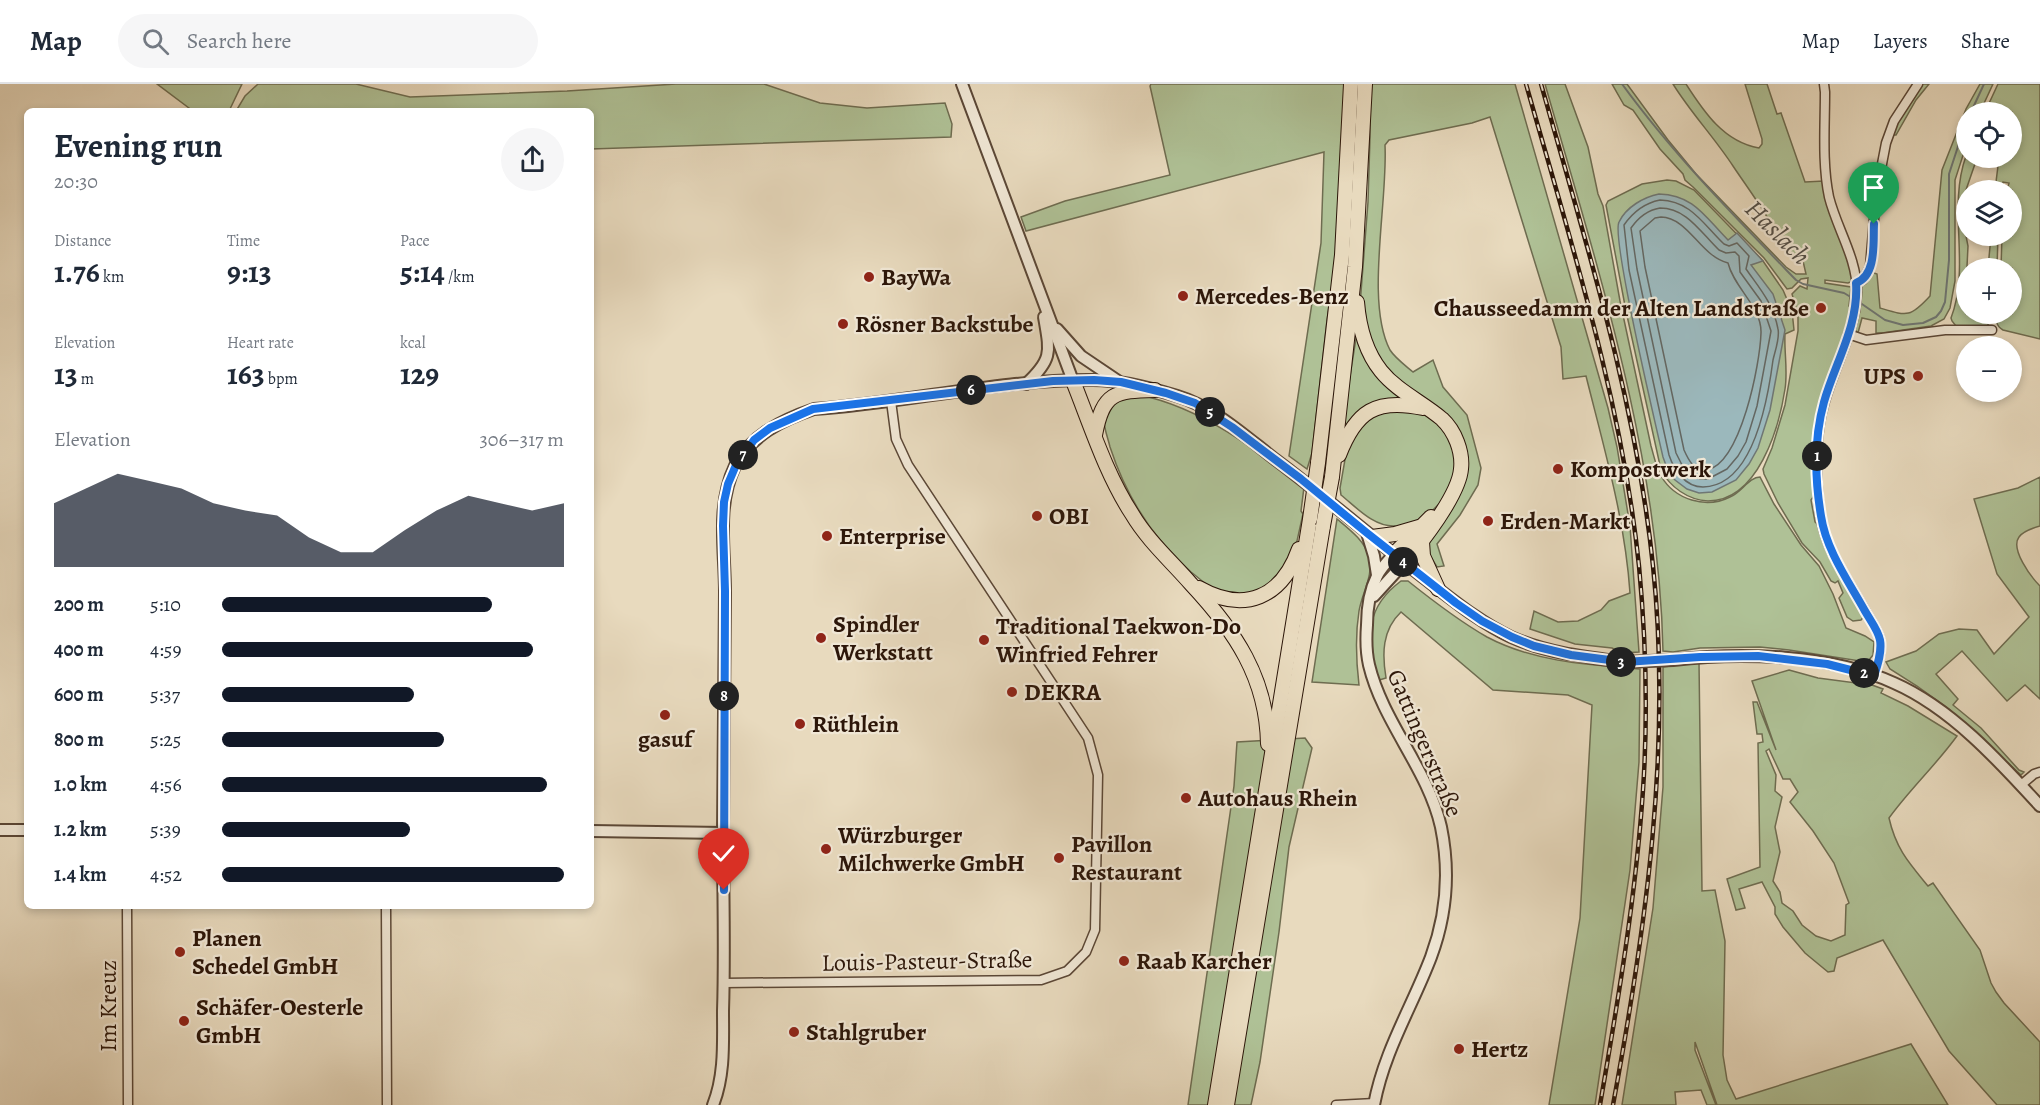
<!DOCTYPE html>
<html lang="en">
<head>
<meta charset="utf-8">
<style>
  body { margin:0; font-family:Alegreya,serif; background:#f6f6f7; color:#1f2937; height:100vh; display:flex; flex-direction:column; font-size:22px; white-space:nowrap }
  * { box-sizing:border-box; margin:0 }
  p { font-size:20px; color:#747a83 }
  .icon { flex:none; width:33px; height:33px; fill:none; stroke:currentColor; stroke-width:2; stroke-linecap:round; stroke-linejoin:round }
  .map { position:relative; flex:1; overflow:hidden }
  .sheet { position:absolute; left:24px; top:24px; width:570px; height:801px; display:flex; flex-direction:column; background:#fff; border-radius:9px; box-shadow:0 3px 9px #0003 }
  .sheet>* { flex:none }
  .tools { position:absolute; left:1956px; top:18px; display:grid; gap:12px }
  .tools a { display:grid; place-items:center; width:66px; height:66px; border-radius:50%; background:#fff; box-shadow:0 3px 9px #0003; font-size:30px }
  .pin { position:absolute; display:grid; place-items:center; width:51px; height:51px; color:#fff; margin:-62px -26px; border-radius:50% 50% 50% 0; rotate:-45deg; box-shadow:0 0 6px #0007 }
  .pin .icon { rotate:45deg }
  .km { position:absolute; width:30px; height:30px; margin:-15px; border-radius:50%; background:#222; color:#fff; font-size:16px; line-height:30px; text-align:center }
  .round { display:grid; place-items:center; flex:none; width:63px; height:63px; border-radius:32px; background:#f6f6f7 }
  .overview { display:flex; align-items:center; justify-content:space-between; height:102px; padding:0 30px }
  h1 { font-size:33px; font-weight:700; line-height:45px }
  .stats { display:grid; grid-template-columns:repeat(3,1fr); gap:9px; height:102px; padding:6px 30px }
  .stats div { display:grid; align-content:center }
  .stats b { font-size:30px; font-weight:700 }
  .stats small { font-size:16px; font-weight:400 }
  .stats p { font-size:16px }
  .chart { height:168px; padding:12px 30px }
  .chart p { display:flex; justify-content:space-between }
  .chart svg { width:100%; height:108px; margin-top:6px; fill:#111827; opacity:.7 }
  ul { padding:0 30px; list-style:none; font-size:20px }
  li { display:grid; grid-template-columns:96px 72px 1fr; align-items:center; height:45px }
  li i { height:15px; border-radius:8px; background:#111827 }
  header { display:flex; align-items:center; gap:36px; box-sizing:border-box; height:84px; padding:0 30px; background:#fff; border-bottom:2px solid #e0e1e3 }
  header strong { font-size:28px }
  nav { display:flex; gap:33px; margin-inline-start:auto; font-size:21px }
  .search { width:420px; height:54px; background:#f6f6f7; display:flex; align-items:center; gap:15px; box-sizing:border-box; padding:0 21px; border-radius:33px; color:#747a83; font-size:22px }
  .map>svg:first-child { display:block }
  .green { fill:#afc196; stroke:#6e6c50; stroke-width:1.5; fill-rule:evenodd }
  .water { fill:#9bb8bc; stroke:#6f7774; stroke-width:1.5 }
  .lines { fill:none; stroke-linecap:round; stroke-linejoin:round }
  .shore { stroke:#646762; stroke-width:1.5 }
  .stream { stroke:#6f7774; stroke-width:2 }
  .minor-casing { stroke:#5b4736; stroke-width:11 }
  .tertiary-casing { stroke:#5b4736; stroke-width:14 }
  .trunk-casing { stroke:#2c1609; stroke-width:16 }
  .minor { stroke:#f0e7d5; stroke-width:8 }
  .tertiary { stroke:#f0e7d5; stroke-width:10 }
  .trunk { stroke:#e8dabe; stroke-width:14 }
  .rail-casing { stroke:#2c1609; stroke-width:4.5 }
  .rail { stroke:#f0e7d5; stroke-width:2; stroke-dasharray:7; stroke-linecap:butt }
  .tertiary-bridge-casing { stroke:#5b4736; stroke-width:14; stroke-linecap:butt }
  .trunk-bridge-casing { stroke:#2c1609; stroke-width:16; stroke-linecap:butt }
  .tertiary-bridge { stroke:#f0e7d5; stroke-width:10 }
  .trunk-bridge { stroke:#e8dabe; stroke-width:14 }
  .route-casing { stroke:#fff; stroke-width:12 }
  .route { stroke:#1a73e8; stroke-width:8 }
  .poi-dot { fill:#8f2418; stroke:#f0e7d5; stroke-width:2 }
  .labels { text-anchor:middle; stroke-width:4.5; stroke-linejoin:round; paint-order:stroke }
  .poi-label { font-size:24px; font-weight:bold; fill:#2c1609; stroke:#f0e7d5; text-anchor:start }
  .street-label { font-size:24px; fill:#2c1609; stroke:#f0e7d5 }
  .water-label { font-size:26px; font-style:italic; fill:#534f48; stroke:#f0e7d5 }
</style>
</head>
<body>
<header>
<strong>Map</strong>
<div class="search"><svg class="icon" aria-label="search" viewBox="0 0 24 24"><circle cx="10" cy="10" r="6"/><path d="M15 15l6 6"/></svg>Search here</div>
<nav><a>Map</a><a>Layers</a><a>Share</a></nav>
</header>
<div class="map">
<svg width="2040" height="1021" viewBox="0 0 2040 1021">
  <rect width="100%" height="100%" fill="#e8dabe"/>
  <filter id="stains"><feTurbulence type="fractalNoise" baseFrequency=".00333" numOctaves="4"/><feColorMatrix values="0 0 0 0 .2 0 0 0 0 .09 0 0 0 0 .02 0 0 0 .5 -.17"/></filter>
  <radialGradient id="worn" r=".72"><stop offset=".6" stop-color="#630" stop-opacity="0"/><stop offset="1" stop-color="#630" stop-opacity=".3"/></radialGradient>
  <g class="green">
    <path d="M157,0H242L229,27H193Z"/>
    <path d="M258,0H356L410,13L567,7L676,0H764L820,19L867,24L945,19L952,40L951,53L591,65V27H236L245,12Z"/>
    <path d="M1151,0H1346L1341,144L1327,236L1312,369L1307,385L1289,372L1321,159L1324,68L1026,147L1021,133L1065,117L1170,91L1150,2Z"/>
    <path d="M1369,0H1515L1608,324L1617,363L1630,442L1639,568L1623,569L1612,564L1575,560L1530,545L1534,527L1558,538L1578,537L1601,526L1609,517L1630,509C1625,435 1604,364 1586,292L1563,295L1561,263L1490,33L1472,39L1389,56L1385,61C1388,119 1365,218 1390,266C1395,274 1406,282 1413,288L1433,276L1443,303L1467,331L1481,384L1478,401L1460,431L1437,460L1444,482L1437,483L1429,470L1427,458L1450,424L1459,352L1397,299L1373,272L1360,221L1368,118L1370,53Z"/>
    <path d="M1545,0H1565L1588,63L1598,110L1603,122L1620,217L1651,362C1654,372 1656,383 1661,392C1675,416 1706,425 1730,413C1741,409 1749,393 1760,393L1774,420L1801,461L1819,482L1833,510L1846,544L1865,552L1874,558L1873,571L1869,576L1860,577L1789,566L1760,563L1700,564L1673,568L1663,567C1659,373 1598,185 1545,0Z"/>
    <path d="M1612,0H1627L1668,56L1696,90L1786,183L1796,190H1806L1803,177C1781,167 1776,146 1764,128C1754,112 1743,97 1733,82C1714,53 1691,29 1673,0H1686C1704,28 1724,58 1759,64L1762,60V55L1745,0H1767L1777,30L1781,29L1805,98L1824,97L1850,178L1853,197L1848,199L1825,196V199L1851,203L1849,222L1851,224L1847,242L1818,324L1813,373L1816,409L1811,416L1815,438L1822,445L1865,531L1861,536L1853,537L1847,533L1839,514L1843,509L1838,497L1835,499L1831,497L1820,478L1802,459L1778,419L1764,390L1763,385L1772,364L1785,321L1798,247V231L1792,210L1800,202L1807,205L1808,194L1801,195L1792,204L1787,205L1764,174L1693,103L1685,96L1683,90L1660,65L1633,26L1624,21Z"/>
    <path d="M1922,0H1929L1916,16L1896,51H1893L1897,36Z"/>
    <path d="M1980,0H1993L1980,28H1966V62L1955,96V197L1950,224L1944,235L1931,242L1882,249H1876V237L1862,234L1858,249L1855,246L1860,227L1862,200L1871,188L1877,190L1880,224C1907,232 1910,234 1930,212L1942,86L1966,25Z"/>
    <path d="M1998,0H2040V255L2003,246C1996,242 1996,237 1997,230H2012V184H2001L2002,152H2012V106H2007L2009,99L2003,98L2002,106H1995L1999,74H2012V28H1985Z"/>
    <path d="M1966,72L1977,74L1966,106V152L1968,162L1966,203L1959,210L1966,215V230H1977L1984,233L1988,230L1991,232L1992,235L1987,242H1956L1952,237L1951,234C1971,182 1947,125 1966,72Z"/>
    <path d="M1667,96L1676,97L1694,106L1763,177L1783,206L1792,227L1794,246L1785,250C1784,268 1788,286 1785,305C1779,344 1758,417 1708,417C1688,416 1670,403 1661,386L1626,227L1606,121L1608,117L1642,100Z"/>
    <path d="M1991,152H1998L1997,184H1988Z"/>
    <path d="M1357,248L1368,272L1419,321L1389,319L1340,356Z"/>
    <path d="M1140,311C1202,324 1255,365 1304,403L1301,427L1303,430L1293,475L1266,508C1244,511 1234,514 1213,504C1205,501 1198,493 1191,488C1152,454 1126,412 1110,363C1108,354 1104,345 1104,336C1105,329 1111,322 1115,316Z"/>
    <path d="M1391,325C1402,327 1418,326 1427,332C1439,339 1445,347 1451,359C1468,401 1433,434 1397,447L1395,442C1374,443 1357,424 1341,411L1340,404L1347,364L1365,336Z"/>
    <path d="M2040,393V442C2033,444 2023,447 2019,453C2010,465 2031,493 2040,502V615L2025,601L2007,617L1962,567L1936,590L1958,615L1953,621L1981,644L2019,686L2024,688L2021,691L1949,625L1917,602L1890,585L1886,578L1916,567L1939,550L1959,545L1977,546L1994,570L2029,533L1997,490L1974,415L2018,404Z"/>
    <path d="M1337,435C1349,445 1365,457 1369,473C1374,491 1362,509 1359,527C1355,552 1356,576 1359,601L1312,598Z"/>
    <path d="M1401,497H1408C1433,517 1459,537 1487,553C1534,578 1589,581 1640,585L1639,678L1630,786L1595,1021H1549L1580,834L1592,621L1568,611L1493,606L1401,528C1382,546 1382,570 1386,594L1376,597C1369,555 1362,526 1401,497Z"/>
    <path d="M1699,578L1702,807L1715,806L1725,857L1723,971L1727,996L1736,1015L1911,960L1948,1021H1717L1695,958V966L1716,1021H1707L1701,1006L1675,1008L1676,1021H1622L1653,824L1663,703V583Z"/>
    <path d="M1789,586L1818,594L1856,599L1858,596L1883,605L1881,609L1908,622L1957,652C1936,681 1910,705 1889,734C1896,765 1909,779 1928,802L1933,799L1980,866L1991,899L1996,908L2004,919L2040,958V1021H1997L1949,967L1883,856L1837,874L1834,887L1828,888L1805,869L1783,843L1775,830V823L1762,798L1739,805L1745,824L1736,826L1727,795L1760,783L1758,659L1763,658L1762,650H1757L1753,618H1757L1776,666L1752,597ZM1769,665L1783,695H1790L1798,708L1790,718L1813,747L1834,779L1849,819L1846,821L1845,851L1831,857L1816,852L1802,841L1793,827L1782,819L1780,808L1773,797L1780,768L1775,743L1782,713L1775,707L1776,691L1766,667Z"/>
    <path d="M1305,654L1312,664L1289,763L1279,848L1260,978L1251,1021H1188L1234,702L1237,658Z"/>
  </g>
  <path class="water" d="M1659,110C1694,111 1705,133 1728,156L1737,149L1763,177L1751,181L1773,210L1785,246L1770,326L1758,364L1749,380L1736,396L1712,408L1699,409L1687,405L1675,396L1668,387L1663,373C1656,342 1611,153 1619,138C1626,123 1644,113 1659,110Z"/>
  <g class="lines">
    <g class="shore">
      <path d="M1660,116C1691,117 1703,140 1724,160L1729,162L1737,159L1749,172L1746,185C1760,205 1773,219 1778,245C1780,254 1775,267 1773,276C1768,314 1754,402 1703,403C1685,403 1674,386 1669,371L1629,186L1624,141C1633,128 1645,119 1660,116Z"/>
      <path d="M1660,124C1687,124 1701,149 1719,166L1726,169L1735,168L1739,172L1740,188L1761,217L1771,247L1757,322L1746,358L1738,372L1727,385L1708,395H1700L1685,387L1676,369L1637,185L1631,144C1638,134 1648,126 1660,124Z"/>
      <path d="M1661,133C1689,134 1700,172 1728,179C1734,204 1762,223 1761,249C1760,280 1741,379 1707,386C1694,388 1688,375 1684,366L1645,183L1640,147L1655,134Z"/>
    </g>
    <g class="stream">
      <path d="M1622,0C1673,70 1735,133 1796,196L1803,200L1844,209L1854,215"/>
      <path d="M1971,28L1984,0"/>
      <path d="M1859,218L1885,236L1903,241L1923,239L1936,233L1941,227L1945,218L1949,176V90L1966,38"/>
    </g>
    <defs>
      <g id="minor">
        <path d="M1824,0L1825,8C1825,43 1822,79 1829,113C1837,145 1857,174 1857,208C1856,246 1835,281 1825,317C1814,353 1816,393 1820,430C1825,465 1849,498 1866,528C1870,536 1879,547 1880,556C1882,568 1878,580 1874,592"/>
        <path d="M1856,199L1863,196L1870,183L1876,111L1886,59L1894,37L1918,0"/>
        <path d="M1848,250L1866,256L1945,246H1992"/>
        <path d="M2021,701L2034,690L2040,688"/>
        <path d="M127,822L128,1021"/>
        <path d="M386,822L387,1021"/>
        <path d="M724,899L1041,896L1067,887L1086,868L1095,846L1098,691L1088,654L908,381L896,355L891,317"/>
        <path d="M1336,1021L1375,1019"/>
      </g>
      <g id="tertiary">
        <path d="M962,0L1073,297"/>
        <path d="M1057,245L1081,272L1118,297"/>
        <path d="M1026,300C1053,275 1050,268 1044,233"/>
        <path d="M1367,449L1374,472L1377,491"/>
        <path d="M1374,512L1404,479"/>
        <path d="M1673,576C1740,568 1831,570 1894,599C1951,624 1999,677 2040,722"/>
        <path d="M0,746H27"/>
        <path d="M591,747L723,749"/>
        <path d="M713,1021C725,991 723,958 723,927C725,867 723,808 723,749C723,669 725,588 725,508C725,466 716,422 735,382C751,351 782,336 814,325C906,319 1000,295 1093,296C1121,296 1151,304 1177,312C1214,323 1246,353 1276,376C1328,415 1377,458 1428,497C1454,517 1481,539 1511,553C1547,569 1586,573 1625,578"/>
        <path d="M1374,1021C1384,967 1412,923 1431,873C1447,830 1450,787 1441,743C1428,685 1383,639 1369,581C1366,568 1366,554 1367,541C1367,525 1370,506 1377,492C1381,484 1388,477 1394,470"/>
      </g>
      <g id="trunk">
        <path d="M1357,218C1359,243 1365,267 1381,287C1397,307 1422,318 1442,335C1455,347 1463,368 1461,385C1459,411 1421,459 1404,479"/>
        <path d="M1073,297C1091,342 1106,390 1132,430C1148,457 1171,477 1191,500C1235,547 1267,594 1268,660"/>
        <path d="M1095,351C1103,308 1115,307 1155,306"/>
        <path d="M1339,371C1356,327 1376,314 1423,324"/>
        <path d="M1318,379L1342,171L1351,0"/>
        <path d="M1332,393L1355,183L1365,0"/>
        <path d="M1372,453L1395,450L1419,443"/>
        <path d="M1422,458L1423,472L1438,505"/>
        <path d="M1394,470L1431,433"/>
        <path d="M1199,504C1245,530 1282,513 1299,465"/>
        <path d="M1215,1021L1310,435"/>
        <path d="M1227,1021L1323,442"/>
      </g>
    </defs>
    <use href="#minor" class="minor-casing"/>
    <use href="#tertiary" class="tertiary-casing"/>
    <use href="#trunk" class="trunk-casing"/>
    <use href="#minor" class="minor"/>
    <use href="#tertiary" class="tertiary"/>
    <use href="#trunk" class="trunk"/>
    <defs>
      <g id="rail">
        <path d="M1526,0C1571,159 1622,317 1639,482C1646,556 1648,632 1643,706C1636,811 1618,917 1600,1021"/>
        <path d="M1541,0C1586,159 1636,317 1653,482C1672,663 1646,843 1613,1021"/>
      </g>
    </defs>
    <use href="#rail" class="rail-casing"/>
    <use href="#rail" class="rail"/>
    <defs>
      <path id="tertiary-bridge" d="M1625,578L1673,576"/>
      <g id="trunk-bridge">
        <path d="M1310,435L1318,379"/>
        <path d="M1323,442L1332,393"/>
      </g>
    </defs>
    <use href="#tertiary-bridge" class="tertiary-bridge-casing"/>
    <use href="#trunk-bridge" class="trunk-bridge-casing"/>
    <use href="#tertiary-bridge" class="tertiary-bridge"/>
    <use href="#trunk-bridge" class="trunk-bridge"/>
  </g>
  <g class="lines">
    <defs>
      <path id="route" d="M724,806L725,507L723,442L724,418L728,400L736,381L754,356L770,344L813,325L1053,297L1094,296L1121,298L1166,309L1195,319L1232,343L1301,395L1367,449L1456,519L1482,537L1512,553L1534,562L1571,571L1625,578L1700,573L1758,572L1827,580L1874,592C1878,580 1882,567 1880,556C1878,546 1870,536 1865,527C1849,498 1826,466 1821,432C1815,396 1814,354 1824,318C1835,279 1859,241 1856,199C1877,191 1873,158 1874,140"/>
    </defs>
    <use href="#route" class="route-casing"/>
    <use href="#route" class="route"/>
  </g>
  <g class="poi-dot">
    <circle cx="869" cy="193" r="6"/>
    <circle cx="1183" cy="212" r="6"/>
    <circle cx="1821" cy="224" r="6"/>
    <circle cx="843" cy="240" r="6"/>
    <circle cx="1918" cy="292" r="6"/>
    <circle cx="1558" cy="385" r="6"/>
    <circle cx="1037" cy="432" r="6"/>
    <circle cx="1488" cy="437" r="6"/>
    <circle cx="827" cy="452" r="6"/>
    <circle cx="821" cy="554" r="6"/>
    <circle cx="984" cy="556" r="6"/>
    <circle cx="1012" cy="608" r="6"/>
    <circle cx="665" cy="631" r="6"/>
    <circle cx="800" cy="640" r="6"/>
    <circle cx="1186" cy="714" r="6"/>
    <circle cx="826" cy="765" r="6"/>
    <circle cx="1059" cy="774" r="6"/>
    <circle cx="180" cy="868" r="6"/>
    <circle cx="1124" cy="877" r="6"/>
    <circle cx="184" cy="937" r="6"/>
    <circle cx="794" cy="948" r="6"/>
    <circle cx="1459" cy="965" r="6"/>
  </g>
  <g class="labels">
    <g class="poi-label">
      <text x="881" y="201">BayWa</text>
      <text x="1195" y="220">Mercedes-Benz</text>
      <text x="1809" y="232" text-anchor="end">Chausseedamm der Alten Landstraße</text>
      <text x="855" y="248">Rösner Backstube</text>
      <text x="1906" y="300" text-anchor="end">UPS</text>
      <text x="1570" y="393">Kompostwerk</text>
      <text x="1049" y="440">OBI</text>
      <text x="1500" y="445">Erden-Markt</text>
      <text x="839" y="460">Enterprise</text>
      <text x="833" y="548">Spindler<tspan x="833" dy="28">Werkstatt</tspan></text>
      <text x="996" y="550">Traditional Taekwon-Do<tspan x="996" dy="28">Winfried Fehrer</tspan></text>
      <text x="1024" y="616">DEKRA</text>
      <text x="812" y="648">Rüthlein</text>
      <text x="665" y="663" text-anchor="middle">gasuf</text>
      <text x="1198" y="722">Autohaus Rhein</text>
      <text x="838" y="759">Würzburger<tspan x="838" dy="28">Milchwerke GmbH</tspan></text>
      <text x="1071" y="768">Pavillon<tspan x="1071" dy="28">Restaurant</tspan></text>
      <text x="192" y="862">Planen<tspan x="192" dy="28">Schedel GmbH</tspan></text>
      <text x="1136" y="885">Raab Karcher</text>
      <text x="196" y="931">Schäfer-Oesterle<tspan x="196" dy="28">GmbH</tspan></text>
      <text x="806" y="956">Stahlgruber</text>
      <text x="1471" y="973">Hertz</text>
    </g>
    <g class="street-label">
      <text transform="translate(1425 659) rotate(67)" y="8">Gattingerstraße</text>
      <text transform="translate(927 877) rotate(-1)" y="8">Louis-Pasteur-Straße</text>
      <text transform="translate(108 922) rotate(-90)" y="8">Im Kreuz</text>
    </g>
    <g class="water-label">
      <text transform="translate(1778 148) rotate(45)" y="9">Haslach</text>
    </g>
  </g>
  <rect width="100%" height="100%" filter="url(#stains)"/>
  <rect width="100%" height="100%" fill="url(#worn)"/>
</svg>
<div class="tools">
<a><svg class="icon" aria-label="locate" viewBox="0 0 24 24"><circle cx="12" cy="12" r="6"/><path d="M12 2v4M12 18v4M2 12h4M18 12h4"/></svg></a>
<a><svg class="icon" aria-label="layers" viewBox="0 0 24 24"><path d="M12 4l9 5-9 5-9-5zM3 14l9 5 9-5"/></svg></a>
<a>+</a>
<a>−</a>
</div>
<div class="pin" style="left:1874px;top:140px;background:#1e9e55"><svg class="icon" aria-label="arrive" viewBox="0 0 24 24"><path d="M6 21V4h12l-3 4 3 4H6"/></svg></div>
<div class="pin" style="left:724px;top:806px;background:#d93025"><svg class="icon" aria-label="check" viewBox="0 0 24 24"><path d="M5 12l5 5 9-10"/></svg></div>
<b class="km" style="left:1817px;top:372px">1</b>
<b class="km" style="left:1864px;top:589px">2</b>
<b class="km" style="left:1621px;top:578px">3</b>
<b class="km" style="left:1403px;top:478px">4</b>
<b class="km" style="left:1210px;top:328px">5</b>
<b class="km" style="left:971px;top:306px">6</b>
<b class="km" style="left:743px;top:371px">7</b>
<b class="km" style="left:724px;top:612px">8</b>
<section class="sheet">
<div class="overview"><div><h1>Evening run</h1><p>20:30</p></div><a class="round"><svg class="icon" aria-label="share" viewBox="0 0 24 24"><path d="M12 15V3M7 8l5-5 5 5M5 13v7h14v-7"/></svg></a></div>
<div class="stats">
<div><p>Distance</p><b>1.76<small> km</small></b></div>
<div><p>Time</p><b>9:13</b></div>
<div><p>Pace</p><b>5:14<small> /km</small></b></div>
</div>
<div class="stats">
<div><p>Elevation</p><b>13<small> m</small></b></div>
<div><p>Heart rate</p><b>163<small> bpm</small></b></div>
<div><p>kcal</p><b>129</b></div>
</div>
<div class="chart"><p><span>Elevation</span>306–317 m</p>
<svg viewBox="0 0 160 44" preserveAspectRatio="none"><path d="M0 44V18L10 12L20 6L30 9L40 12L50 18L60 21L70 23L80 32L90 38L100 38L110 29L120 21L130 15L140 18L150 21L160 18V44z"/></svg>
</div>
<ul>
<li><b>200 m</b>5:10<i style="width:79%"></i></li>
<li><b>400 m</b>4:59<i style="width:91%"></i></li>
<li><b>600 m</b>5:37<i style="width:56%"></i></li>
<li><b>800 m</b>5:25<i style="width:65%"></i></li>
<li><b>1.0 km</b>4:56<i style="width:95%"></i></li>
<li><b>1.2 km</b>5:39<i style="width:55%"></i></li>
<li><b>1.4 km</b>4:52<i style="width:100%"></i></li>
</ul>
</section>
</div>
</body>
</html>
